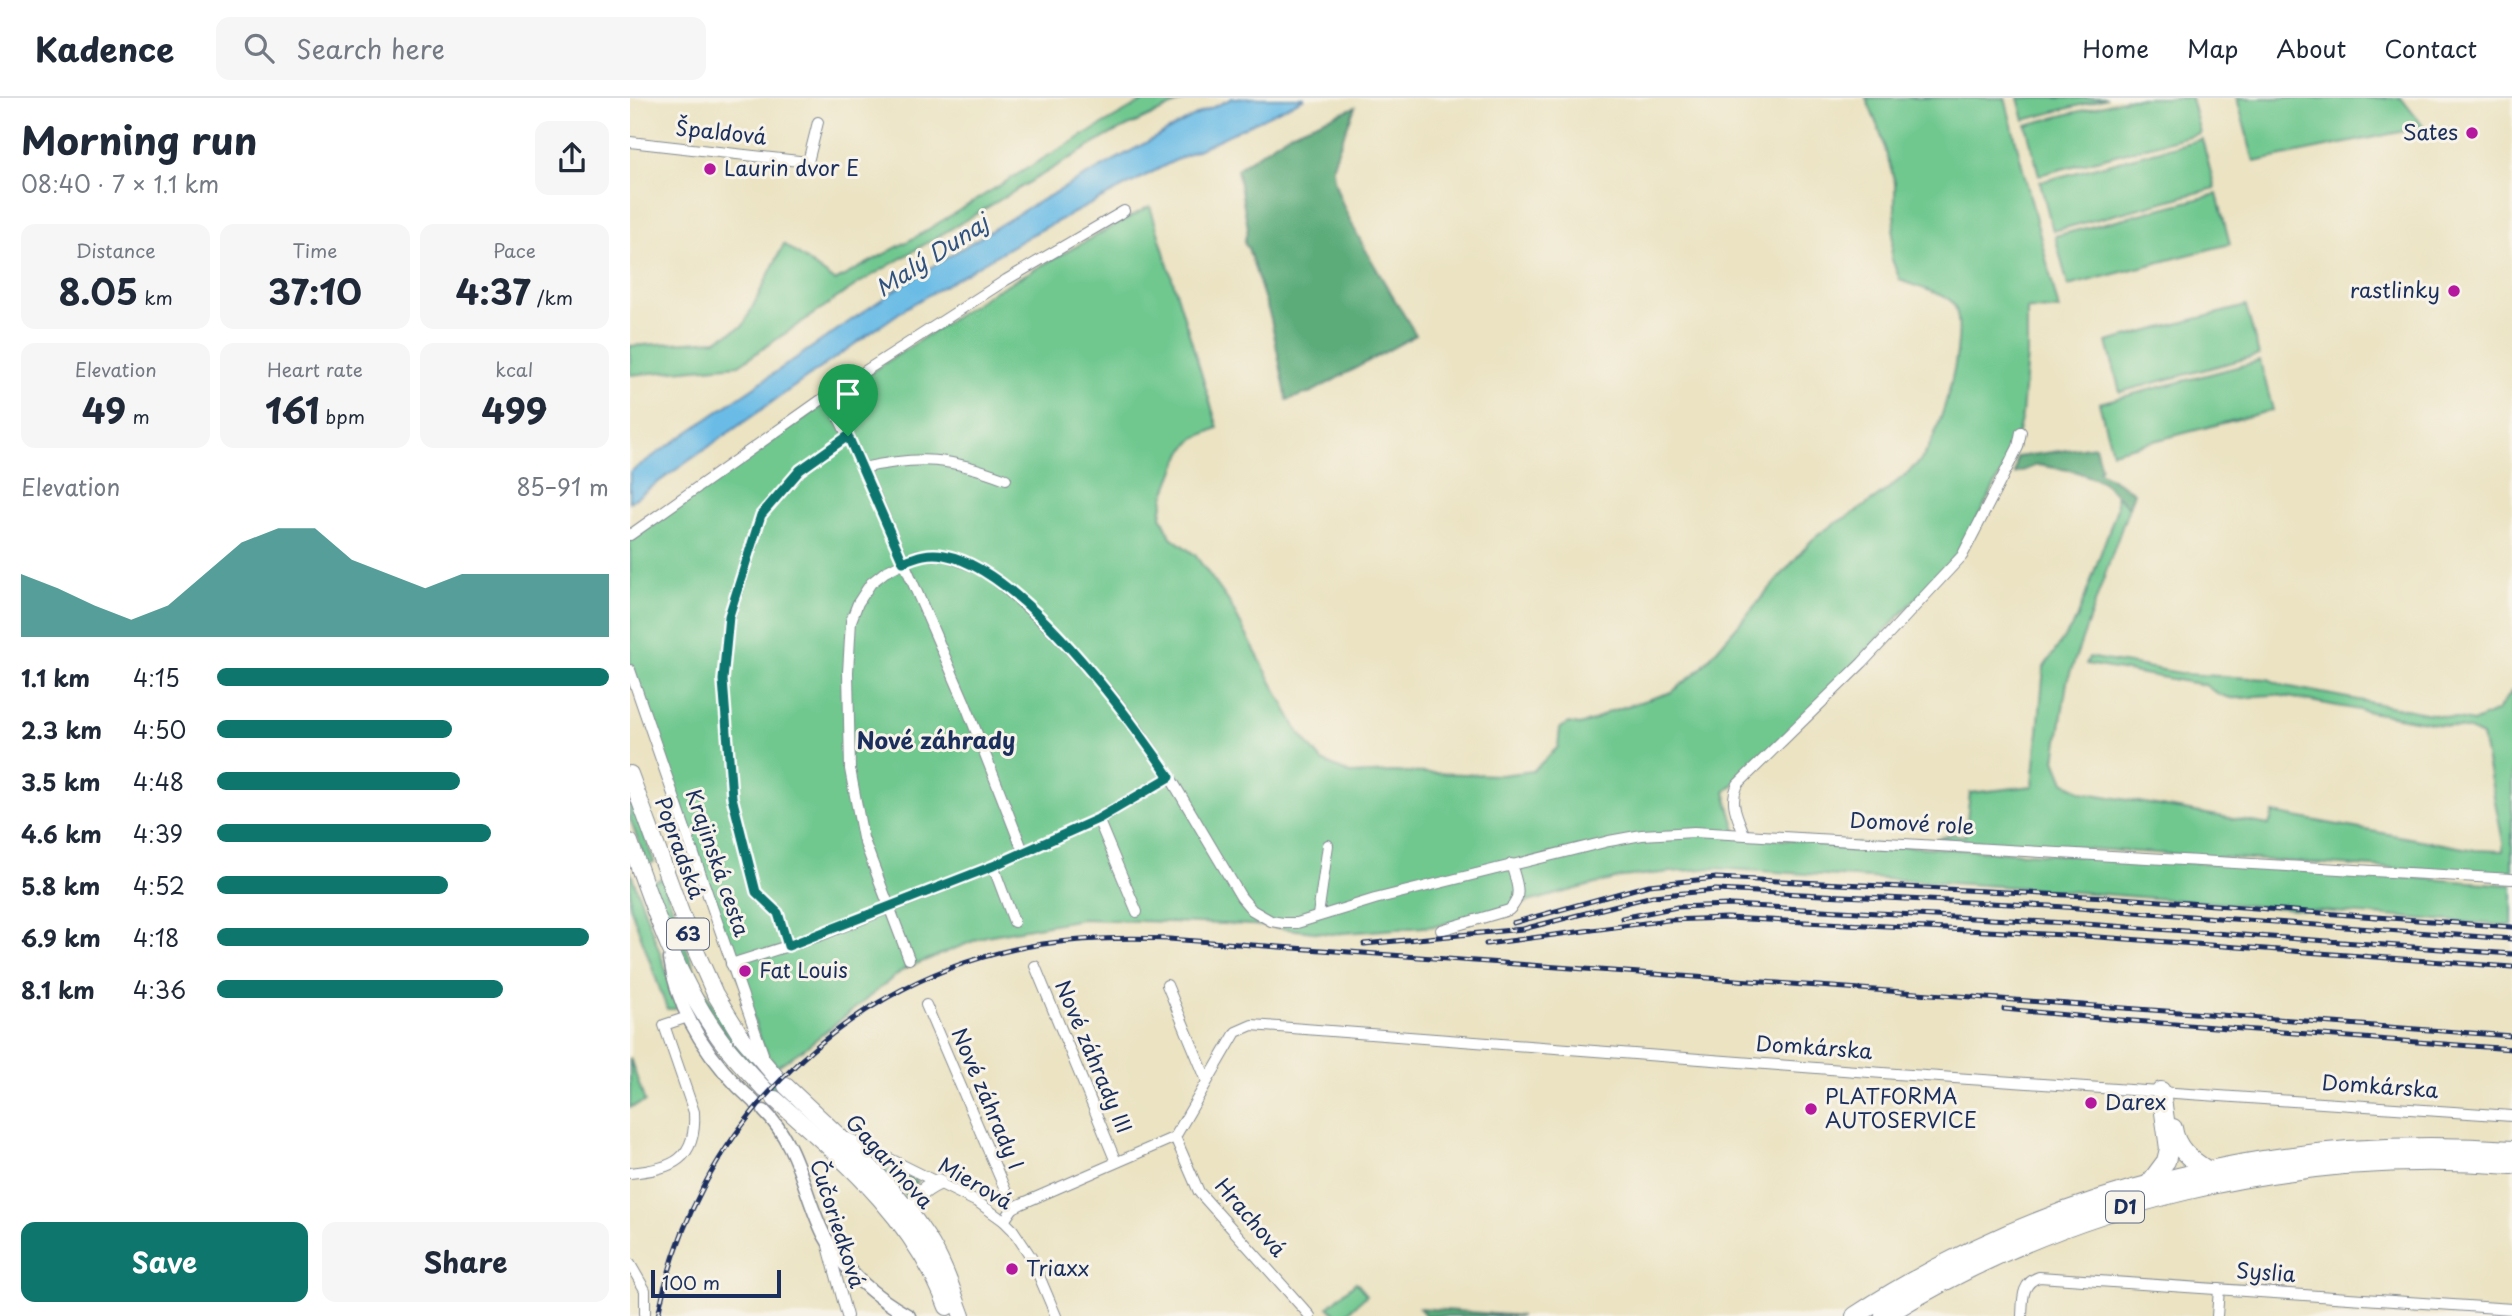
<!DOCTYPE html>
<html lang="en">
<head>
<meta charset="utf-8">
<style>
  body { margin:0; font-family:"Playpen Sans",sans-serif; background:#f6f6f7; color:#1f2937; height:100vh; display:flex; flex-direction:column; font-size:26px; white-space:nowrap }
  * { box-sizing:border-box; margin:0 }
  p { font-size:23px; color:#747a83 }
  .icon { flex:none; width:38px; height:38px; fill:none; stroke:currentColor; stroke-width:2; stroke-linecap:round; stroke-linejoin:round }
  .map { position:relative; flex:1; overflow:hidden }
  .drawer { display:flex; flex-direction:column; background:#fff; width:630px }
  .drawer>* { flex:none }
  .scale { position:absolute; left:21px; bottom:18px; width:130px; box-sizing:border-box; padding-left:7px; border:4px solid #1b2f5e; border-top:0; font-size:19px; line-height:24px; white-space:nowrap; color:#1b2f5e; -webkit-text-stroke:5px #f7f3e8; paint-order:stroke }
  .pin { position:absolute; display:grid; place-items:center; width:60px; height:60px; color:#fff; margin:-72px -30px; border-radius:50% 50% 50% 0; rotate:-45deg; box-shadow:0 0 7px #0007 }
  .pin .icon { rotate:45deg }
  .round { display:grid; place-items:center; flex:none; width:74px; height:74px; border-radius:14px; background:#f6f6f7 }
  .headline { display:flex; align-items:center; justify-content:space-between; height:119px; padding:0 21px }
  h1 { font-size:38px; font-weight:700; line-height:52px }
  .metrics { display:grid; grid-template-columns:repeat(3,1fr); gap:10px; height:119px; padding:7px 21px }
  .metrics div { display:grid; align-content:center; border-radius:14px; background:#f6f6f7; text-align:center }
  .metrics b { font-size:35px; font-weight:700 }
  .metrics small { font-size:19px; font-weight:400 }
  .metrics p { font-size:19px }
  .chart { height:196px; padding:14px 21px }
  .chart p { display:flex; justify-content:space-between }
  .chart svg { width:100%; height:126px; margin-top:7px; fill:#0f766e; opacity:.7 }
  .button { display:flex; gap:14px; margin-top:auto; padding:14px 21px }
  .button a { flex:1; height:80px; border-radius:14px; background:#0f766e; color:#fff; font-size:28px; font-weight:700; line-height:80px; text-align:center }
  .button a+a { background:#f6f6f7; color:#1f2937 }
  ul { padding:0 21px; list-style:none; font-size:23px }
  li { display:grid; grid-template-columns:112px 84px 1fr; align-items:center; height:52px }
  li i { height:18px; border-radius:9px; background:#0f766e }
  header { display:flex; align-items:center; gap:42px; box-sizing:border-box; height:98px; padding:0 35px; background:#fff; border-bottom:2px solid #e0e1e3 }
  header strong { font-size:33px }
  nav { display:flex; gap:38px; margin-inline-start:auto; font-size:24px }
  .search { width:490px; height:63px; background:#f6f6f7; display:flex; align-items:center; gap:18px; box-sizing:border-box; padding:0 24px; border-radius:14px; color:#747a83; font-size:26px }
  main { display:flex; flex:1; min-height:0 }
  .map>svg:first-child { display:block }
  .green { fill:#6fc88f; stroke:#457c76; stroke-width:2 }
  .forest { fill:#5bac7a; stroke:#3b6e6c; stroke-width:2 }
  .water { fill:#6abce6; stroke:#4276a2; stroke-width:2 }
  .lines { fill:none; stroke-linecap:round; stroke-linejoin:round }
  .minor-casing { stroke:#838990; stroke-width:12 }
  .tertiary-casing { stroke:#838990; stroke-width:15 }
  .primary-casing { stroke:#838990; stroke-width:18 }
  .motorway-casing { stroke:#838990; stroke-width:20 }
  .minor { stroke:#fff; stroke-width:10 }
  .tertiary { stroke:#fff; stroke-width:12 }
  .primary { stroke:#fff; stroke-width:16 }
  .motorway { stroke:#fff; stroke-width:18 }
  .rail-casing { stroke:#1b2f5e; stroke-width:5 }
  .rail { stroke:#f7f3e8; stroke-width:2.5; stroke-dasharray:8; stroke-linecap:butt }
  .route-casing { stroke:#fff; stroke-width:14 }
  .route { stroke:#0f766e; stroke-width:9 }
  .poi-dot { fill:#b5179e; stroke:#f7f3e8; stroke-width:2.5 }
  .labels { text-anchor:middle; stroke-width:6; stroke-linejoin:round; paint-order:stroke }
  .shield { fill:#f7f3e8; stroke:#5d6a87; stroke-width:2 }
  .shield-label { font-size:19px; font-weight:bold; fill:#1b2f5e }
  .street-label { font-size:21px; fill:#1b2f5e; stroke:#f7f3e8 }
  .poi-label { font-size:21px; fill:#1b2f5e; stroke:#f7f3e8; text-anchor:start }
  .water-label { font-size:23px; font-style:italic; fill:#2f5280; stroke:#f7f3e8 }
  .neighbourhood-label { font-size:23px; font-weight:bold; fill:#1b2f5e; stroke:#f7f3e8 }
</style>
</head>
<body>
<header>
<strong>Kadence</strong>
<div class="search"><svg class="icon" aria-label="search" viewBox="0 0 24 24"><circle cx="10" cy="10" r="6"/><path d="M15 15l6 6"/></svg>Search here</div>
<nav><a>Home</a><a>Map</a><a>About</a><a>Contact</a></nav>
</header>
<main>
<section class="drawer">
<div class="headline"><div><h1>Morning run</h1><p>08:40 · 7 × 1.1 km</p></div><a class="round"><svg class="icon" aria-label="share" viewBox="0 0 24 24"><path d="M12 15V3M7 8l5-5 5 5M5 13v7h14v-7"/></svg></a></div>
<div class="metrics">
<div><p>Distance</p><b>8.05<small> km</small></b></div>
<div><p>Time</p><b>37:10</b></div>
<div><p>Pace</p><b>4:37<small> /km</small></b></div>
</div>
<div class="metrics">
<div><p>Elevation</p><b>49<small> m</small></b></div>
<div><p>Heart rate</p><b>161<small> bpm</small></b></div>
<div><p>kcal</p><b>499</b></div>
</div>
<div class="chart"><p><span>Elevation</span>85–91 m</p>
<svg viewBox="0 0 160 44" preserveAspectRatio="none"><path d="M0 44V22L10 27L20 33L30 38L40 33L50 22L60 11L70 6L80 6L90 17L100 22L110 27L120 22L130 22L140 22L150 22L160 22V44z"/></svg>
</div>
<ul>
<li><b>1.1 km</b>4:15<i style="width:100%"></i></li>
<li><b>2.3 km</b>4:50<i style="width:60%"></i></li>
<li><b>3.5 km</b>4:48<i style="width:62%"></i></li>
<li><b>4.6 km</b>4:39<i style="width:70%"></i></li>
<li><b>5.8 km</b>4:52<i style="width:59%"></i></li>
<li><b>6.9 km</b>4:18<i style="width:95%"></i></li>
<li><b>8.1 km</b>4:36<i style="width:73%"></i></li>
</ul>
<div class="button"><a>Save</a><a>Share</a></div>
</section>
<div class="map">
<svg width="1882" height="1218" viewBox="0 0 1882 1218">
  <rect width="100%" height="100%" fill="#f7f3e8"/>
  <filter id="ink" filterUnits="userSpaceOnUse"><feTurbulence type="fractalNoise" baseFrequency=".0143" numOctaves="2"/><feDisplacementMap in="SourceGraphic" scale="14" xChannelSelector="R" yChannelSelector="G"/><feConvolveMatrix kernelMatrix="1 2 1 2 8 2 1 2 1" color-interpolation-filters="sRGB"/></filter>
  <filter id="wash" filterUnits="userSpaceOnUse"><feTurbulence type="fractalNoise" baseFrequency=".00686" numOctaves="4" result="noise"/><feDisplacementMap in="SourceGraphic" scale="28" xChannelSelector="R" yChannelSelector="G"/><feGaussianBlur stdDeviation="1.57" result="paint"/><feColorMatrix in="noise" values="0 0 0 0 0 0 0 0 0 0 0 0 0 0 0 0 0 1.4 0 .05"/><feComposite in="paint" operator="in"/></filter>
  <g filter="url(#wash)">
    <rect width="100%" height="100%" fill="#ebe3c2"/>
    <g class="green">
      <path d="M519,0H559L481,36L226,187L109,267L0,277V248L86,242L113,228L154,146L205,183L284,140L414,60Z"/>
      <path d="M1236,0H1375L1429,212L1397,211V256L1392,317L1384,351L1329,455L1175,618L1095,694L1108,739L1576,765L1882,787V828L1383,789L1083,770L992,779L807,828L701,836L623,827L452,821L356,838L274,871L175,950L146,969L132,946L0,563V441L220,288L363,194L520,108L588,330L565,340L552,354L534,399L531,418L541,439L565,457L599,504L669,635L692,663L721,676L761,674L871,677L903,673L928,649L930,630L939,625L949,627L963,623L978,614L1042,594L1070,571L1181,443C1199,427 1211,423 1230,411C1248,399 1273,380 1289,364C1309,344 1345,223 1320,202C1312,196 1281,187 1270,182L1261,159L1265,115V85L1250,34Z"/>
      <path d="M1388,0H1477L1394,22Z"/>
      <path d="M1501,0H1561L1570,35L1409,77L1396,27Z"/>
      <path d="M1607,0H1771L1794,29L1624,64Z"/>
      <path d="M1572,41L1585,90L1423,133L1410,84Z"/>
      <path d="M1587,96L1600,146L1438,188L1425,138Z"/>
      <path d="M1616,208L1629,257L1490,294L1477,244Z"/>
      <path d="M1630,263L1643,312L1482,354L1469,305Z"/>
      <path d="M1486,396L1499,409L1437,584L1425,662L1434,684L1452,694L1639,727L1643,715L1845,752L1873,753V744L1852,638L1839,632L1647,597C1613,596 1604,610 1575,587L1456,566L1459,559L1556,576L1638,581L1655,588L1843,624L1867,613L1882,593V778L1305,741L1323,736L1335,738L1340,695L1403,688L1414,569L1447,521L1487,410Z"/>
      <path d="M0,697L24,764L17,767L0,720Z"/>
      <path d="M0,772L49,908L45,911H37L0,808Z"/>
      <path d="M32,780C45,815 55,853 71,886C108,959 171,1010 230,1064L179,1027L122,971L99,942L63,884L22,784Z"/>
      <path d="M0,960L15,1004L0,1009Z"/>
      <path d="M246,1066L288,1084L281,1089L279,1101Z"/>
      <path d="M726,1184L737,1197L714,1218H707L698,1209Z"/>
    </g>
    <g class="forest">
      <path d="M725,9C720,24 705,55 703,69C700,102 767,204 786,237L682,294L657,302L641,221L618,150L614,145L618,130L607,71L660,35Z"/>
      <path d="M1465,348L1471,370L1468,373L1504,394L1499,409L1472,383L1444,373L1407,367L1385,376L1387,359Z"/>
      <path d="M789,1210L891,1218H796Z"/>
    </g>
    <path class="water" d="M603,0H675L540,65L401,137L276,210L0,404V374L274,186L399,109L570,15Z"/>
  </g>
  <g filter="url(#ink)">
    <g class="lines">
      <defs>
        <g id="minor">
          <path d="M0,44L178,64L188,24"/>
          <path d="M198,297L233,370L335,605L393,753"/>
          <path d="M233,370C291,357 320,360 376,381"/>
          <path d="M0,437L198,297L376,182L494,113"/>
          <path d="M0,572L133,956"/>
          <path d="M468,721L507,814"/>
          <path d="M1114,736C1107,717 1099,705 1108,686L1232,565L1332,458L1388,349L1391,334"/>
          <path d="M363,768L384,824"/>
          <path d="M688,817L698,747"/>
          <path d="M811,832L879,812C894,799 886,783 881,766"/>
          <path d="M158,848L148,815L126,795L102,699L93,582L99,518L131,417L171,372L218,338"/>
          <path d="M279,861L233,740L220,671L218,574L221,523L228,505L241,485L255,474L288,457H315L350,471L363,479L424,534L479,594L508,632L540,679L611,799L622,812L641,823L653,825H667L745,801L979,743L1012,737L1064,734L1882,781"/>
          <path d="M101,866L192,837L363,768L468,721L540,679"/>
          <path d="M405,868L486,1064"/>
          <path d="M537,887L577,983"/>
          <path d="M296,907L383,1110"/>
          <path d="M545,1039L606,934L622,927L1266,976L1882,1018"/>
          <path d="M545,1039L569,1094L680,1218"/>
          <path d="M218,1040L349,1105L374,1123L383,1132L401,1159L426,1218"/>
          <path d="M0,1075C42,1071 67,1062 64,1014L34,927L58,919"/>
          <path d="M374,1123L383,1110L391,1106L545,1039"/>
          <path d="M198,1148L217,1218"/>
          <path d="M0,1166L15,1192V1218"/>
          <path d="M1392,1218C1393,1202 1391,1185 1409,1179L1882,1211"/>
          <path d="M1587,1218L1589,1191"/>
        </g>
        <g id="tertiary">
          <path d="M40,861C48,918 83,967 124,1004"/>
          <path d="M134,1013C169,1047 173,1095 194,1137C212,1171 246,1200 279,1218"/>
        </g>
        <g id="primary">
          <path d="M0,676L61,842L85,896L111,938L146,979"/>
          <path d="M0,744C23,809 46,878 86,935C100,956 118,973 135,992"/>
          <path d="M156,988C206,1036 259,1080 297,1139C313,1163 322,1191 332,1218"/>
          <path d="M145,1001C215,1063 283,1119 317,1209"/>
          <path d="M281,1116C287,1097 290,1093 308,1084"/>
        </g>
        <g id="motorway">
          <path d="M1543,1030C1546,1051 1560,1061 1577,1072"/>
          <path d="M1519,1086L1536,1063L1539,1051L1531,993"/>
          <path d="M1225,1218C1419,1091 1652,1035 1882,1052"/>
          <path d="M1254,1218C1442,1102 1662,1050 1882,1067"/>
        </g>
      </defs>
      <use href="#minor" class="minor-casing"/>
      <use href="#tertiary" class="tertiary-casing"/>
      <use href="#primary" class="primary-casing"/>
      <use href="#motorway" class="motorway-casing"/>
      <use href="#minor" class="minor"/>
      <use href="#tertiary" class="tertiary"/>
      <use href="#primary" class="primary"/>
      <use href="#motorway" class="motorway"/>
      <defs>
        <g id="rail">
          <path d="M992,820L1047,809L1100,807L1455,826L1882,856"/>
          <path d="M883,825L1019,787L1086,780L1477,799L1882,829"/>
          <path d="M734,846L893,831L1023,798L1086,792L1420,808L1882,841"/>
          <path d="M856,846L1038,822L1097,820L1455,838L1882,869"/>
          <path d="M1374,911L1490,922L1882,951"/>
          <path d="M28,1218C63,1036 204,890 385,851C436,840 487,839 539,841L1882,938"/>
        </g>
      </defs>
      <use href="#rail" class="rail-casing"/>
      <use href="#rail" class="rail"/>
    </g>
  </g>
  <g class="lines" filter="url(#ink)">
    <defs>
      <path id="route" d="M218,338L273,464C287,458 299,454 314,457C391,471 497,616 540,679L468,721L363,768L158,848L148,815L126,794L102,699L93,582L99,518L131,417L170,372Z"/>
    </defs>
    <use href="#route" class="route-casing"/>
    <use href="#route" class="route"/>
  </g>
  <g class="poi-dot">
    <circle cx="1842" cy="35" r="7"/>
    <circle cx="80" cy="71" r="7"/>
    <circle cx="1824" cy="193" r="7"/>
    <circle cx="115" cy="873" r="7"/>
    <circle cx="1461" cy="1005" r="7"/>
    <circle cx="1181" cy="1011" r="7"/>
    <circle cx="382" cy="1171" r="7"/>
  </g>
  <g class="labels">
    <g class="shield">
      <rect x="37" y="820.5" width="42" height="31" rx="5"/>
      <rect x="1476" y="1093.5" width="38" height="31" rx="5"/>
    </g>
    <g class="shield-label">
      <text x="58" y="843">63</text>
      <text x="1495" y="1116">D1</text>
    </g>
    <g class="street-label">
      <text transform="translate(91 35) rotate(6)" y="7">Špaldová</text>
      <text transform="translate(1282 726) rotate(3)" y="7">Domové role</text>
      <text transform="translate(49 750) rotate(70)" y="7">Popradská</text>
      <text transform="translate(87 765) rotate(71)" y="7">Krajinská cesta</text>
      <text transform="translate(1184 950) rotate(4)" y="7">Domkárska</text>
      <text transform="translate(463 959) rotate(67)" y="7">Nové záhrady III</text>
      <text transform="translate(1750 989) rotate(4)" y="7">Domkárska</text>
      <text transform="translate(357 1001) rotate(67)" y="7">Nové záhrady I</text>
      <text transform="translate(259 1064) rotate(48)" y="7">Gagarinova</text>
      <text transform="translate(345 1086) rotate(30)" y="7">Mierová</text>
      <text transform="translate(620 1120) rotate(49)" y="7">Hrachová</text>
      <text transform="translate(207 1126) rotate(72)" y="7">Čučoriedková</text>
      <text transform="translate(1636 1175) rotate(4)" y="7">Syslia</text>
    </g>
    <g class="poi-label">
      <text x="1828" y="42" text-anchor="end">Sates</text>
      <text x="94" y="78">Laurin dvor E</text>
      <text x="1810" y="200" text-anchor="end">rastlinky</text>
      <text x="129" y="880">Fat Louis</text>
      <text x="1195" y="1006">PLATFORMA<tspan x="1195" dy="24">AUTOSERVICE</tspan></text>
      <text x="1475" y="1012">Darex</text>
      <text x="396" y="1178">Triaxx</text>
    </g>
    <g class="water-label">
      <text transform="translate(302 158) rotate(-33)" y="8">Malý Dunaj</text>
    </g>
    <g class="neighbourhood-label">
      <text x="306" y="651">Nové záhrady</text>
    </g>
  </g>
</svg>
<div class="scale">100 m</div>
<div class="pin" style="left:218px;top:338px;background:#1e9e55"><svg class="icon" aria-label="arrive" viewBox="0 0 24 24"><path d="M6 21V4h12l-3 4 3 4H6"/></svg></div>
</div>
</main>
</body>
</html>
